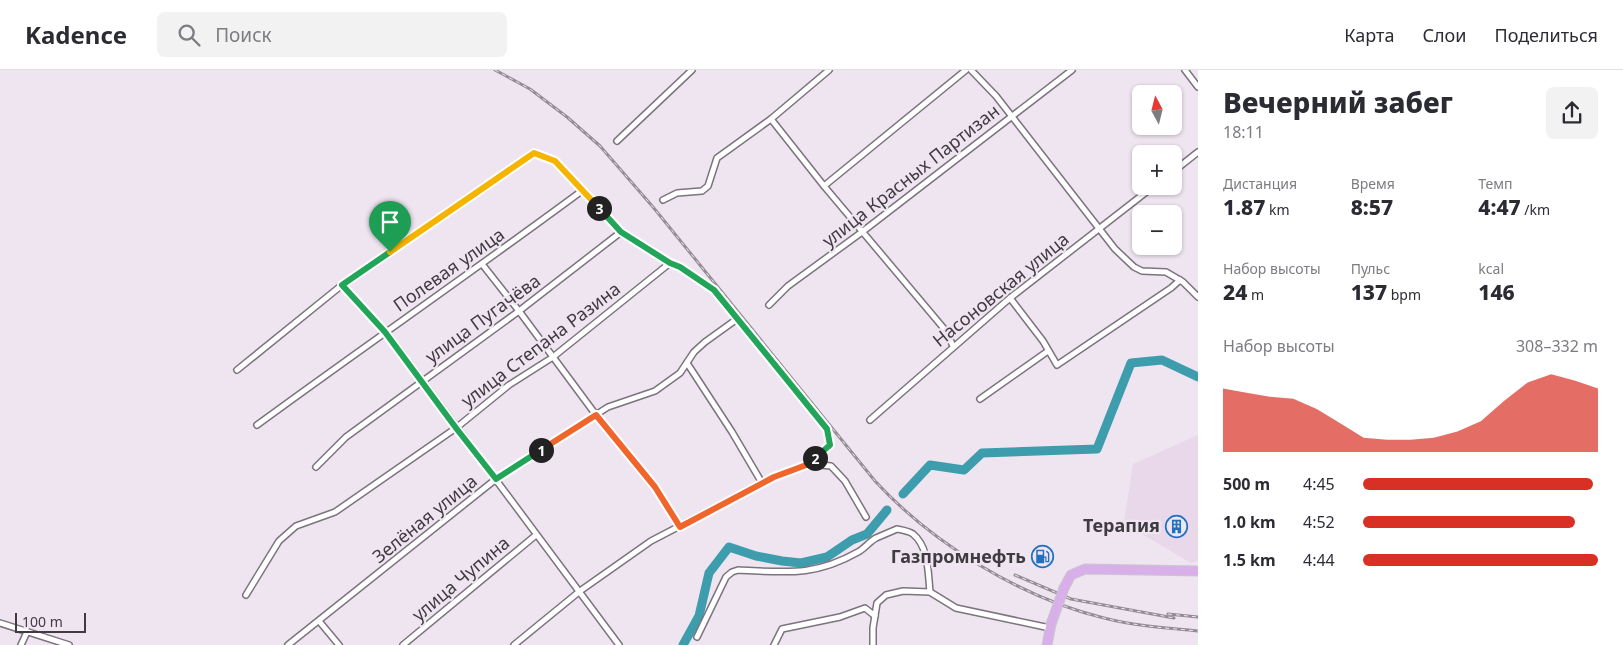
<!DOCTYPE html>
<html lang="ru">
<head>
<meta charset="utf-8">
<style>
  body { margin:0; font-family:"Noto Sans",sans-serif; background:#f2f2f3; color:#2b2b33; height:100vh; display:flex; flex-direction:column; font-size:19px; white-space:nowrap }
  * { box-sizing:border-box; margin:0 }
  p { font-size:16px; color:#7c7c81 }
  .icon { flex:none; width:28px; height:28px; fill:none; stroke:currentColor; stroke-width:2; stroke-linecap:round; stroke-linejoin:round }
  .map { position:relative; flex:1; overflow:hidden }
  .sheet { display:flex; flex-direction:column; background:#fff; width:425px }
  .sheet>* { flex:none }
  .needle { width:32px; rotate:353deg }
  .buttons { position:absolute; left:1132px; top:15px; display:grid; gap:10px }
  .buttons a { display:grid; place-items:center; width:50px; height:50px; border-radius:8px; background:#fff; box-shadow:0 1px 4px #0004; font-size:25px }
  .scale { position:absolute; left:15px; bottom:12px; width:71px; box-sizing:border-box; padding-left:5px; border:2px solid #3f3b40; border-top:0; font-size:14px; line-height:18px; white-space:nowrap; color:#3f3b40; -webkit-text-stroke:4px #efe5f1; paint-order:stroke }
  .pin { position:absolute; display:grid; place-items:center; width:42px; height:42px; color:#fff; margin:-51px -21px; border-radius:50% 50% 50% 0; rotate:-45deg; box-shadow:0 0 5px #0007 }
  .pin .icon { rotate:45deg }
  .km { position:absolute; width:25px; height:25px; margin:-12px; border-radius:50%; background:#222; color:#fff; font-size:14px; line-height:25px; text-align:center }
  .round { display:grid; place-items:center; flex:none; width:52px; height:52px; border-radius:8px; background:#f2f2f3 }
  .summary { display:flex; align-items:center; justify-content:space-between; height:85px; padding:0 25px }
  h1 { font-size:28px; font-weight:800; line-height:38px }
  .metrics { display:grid; grid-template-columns:repeat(3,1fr); gap:8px; height:85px; padding:5px 25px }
  .metrics div { display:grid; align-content:center }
  .metrics b { font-size:21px; font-weight:800 }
  .metrics small { font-size:14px; font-weight:400 }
  .metrics p { font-size:14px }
  .chart { height:140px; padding:10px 25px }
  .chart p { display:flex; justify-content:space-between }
  .chart svg { width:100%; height:90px; margin-top:5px; fill:#d93025; opacity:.7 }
  ul { padding:0 25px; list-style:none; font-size:16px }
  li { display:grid; grid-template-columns:80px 60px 1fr; align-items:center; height:38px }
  li i { height:12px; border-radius:6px; background:#d93025 }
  header { display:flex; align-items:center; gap:30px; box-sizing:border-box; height:70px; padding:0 25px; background:#fff; border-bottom:1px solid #e1e1e2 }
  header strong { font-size:24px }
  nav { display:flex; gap:28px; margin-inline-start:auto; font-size:18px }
  .search { width:350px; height:45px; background:#f2f2f3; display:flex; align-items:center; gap:12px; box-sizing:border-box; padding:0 18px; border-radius:8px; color:#7c7c81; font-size:19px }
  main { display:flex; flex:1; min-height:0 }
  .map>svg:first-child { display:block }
  .built { fill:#e8d8ea }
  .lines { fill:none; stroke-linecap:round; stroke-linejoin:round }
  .river { stroke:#3d9dac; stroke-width:9 }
  .street-casing { stroke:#7c737e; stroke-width:8 }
  .primary-casing { stroke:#c9c8ca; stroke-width:11 }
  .street { stroke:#fff; stroke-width:5 }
  .primary { stroke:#d9afea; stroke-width:9 }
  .rail-casing { stroke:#938c94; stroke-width:3 }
  .rail { stroke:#efe5f1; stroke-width:1; stroke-dasharray:4; stroke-linecap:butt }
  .primary-bridge-casing { stroke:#c9c8ca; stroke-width:11; stroke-linecap:butt }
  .primary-bridge { stroke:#d9afea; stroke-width:9 }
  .split-1-casing { stroke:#fff; stroke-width:10 }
  .split-2-casing { stroke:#fff; stroke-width:10 }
  .split-3-casing { stroke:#fff; stroke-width:10 }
  .split-4-casing { stroke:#fff; stroke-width:10 }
  .split-1 { stroke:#22a559; stroke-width:6 }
  .split-2 { stroke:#f0652b; stroke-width:6 }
  .split-3 { stroke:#22a559; stroke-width:6 }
  .split-4 { stroke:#f5b400; stroke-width:6 }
  .labels { text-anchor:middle; stroke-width:4.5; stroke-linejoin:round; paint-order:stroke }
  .street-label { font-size:18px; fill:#3f3b40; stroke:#efe5f1 }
  .poi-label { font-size:18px; font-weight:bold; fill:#3f3b40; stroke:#efe5f1; text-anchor:end }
</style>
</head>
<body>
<header>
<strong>Kadence</strong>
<div class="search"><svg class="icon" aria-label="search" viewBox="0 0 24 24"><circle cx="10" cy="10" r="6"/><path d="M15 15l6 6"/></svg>Поиск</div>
<nav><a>Карта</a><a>Слои</a><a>Поделиться</a></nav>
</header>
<main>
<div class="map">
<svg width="1198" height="575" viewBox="0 0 1198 575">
  <rect width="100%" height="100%" fill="#efe5f1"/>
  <path class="built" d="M1198,365V491L1191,493L1142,464L1124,451L1133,394Z"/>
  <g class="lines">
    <g class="river">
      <path d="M903,424L930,395L964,400L982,383L1097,379L1131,293L1162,290L1198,307"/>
      <path d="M683,575L699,546L709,503L729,477L756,486L782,491L801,493L827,487L852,470L867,464L887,440"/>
    </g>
    <defs>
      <g id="street">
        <path d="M971,0L996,26L1115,179L1134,197L1142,201L1166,202L1183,212L1198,227"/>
        <path d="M1185,0L1198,17"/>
        <path d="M771,49L824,116L946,261L953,276"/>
        <path d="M617,71L692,0"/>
        <path d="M1174,101L1198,82"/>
        <path d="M824,116L966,0"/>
        <path d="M663,130L677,123L702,121L708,116L717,88L771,49L829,0"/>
        <path d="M482,194L519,241L596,345L655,417L680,457"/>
        <path d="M342,215L385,261L619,575"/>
        <path d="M1010,228L1043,271L1057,295L1171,218L1180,210"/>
        <path d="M769,235L788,216L862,162L1072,0"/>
        <path d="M687,293L732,362L762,413"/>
        <path d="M237,300L342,215L534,83L555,91L621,162L670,193L680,197L714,220L827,359L830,375L809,394"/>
        <path d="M980,329L1048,281"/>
        <path d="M870,350L1010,228L1154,116"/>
        <path d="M257,355C365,276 475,200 583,120"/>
        <path d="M316,397L346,367L519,241L621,162"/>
        <path d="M246,525L279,471L296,456L335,442L456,358L509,315L553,287L670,193"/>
        <path d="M319,551L339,575"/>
        <path d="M0,553L69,575"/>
        <path d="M697,567L726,507L732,502L738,500C785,502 814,507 858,482C864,479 869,472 876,468C883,465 890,462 897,459C902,460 909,461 913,464C929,477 928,503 930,522"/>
        <path d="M21,575L27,562"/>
        <path d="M288,575L496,409L608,337L655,321L680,303L694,282L705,272L737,249"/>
        <path d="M403,575L536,465"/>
        <path d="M514,575L580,521L651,471L774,407L809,394L831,396L845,411L866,447"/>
        <path d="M774,575L782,559L840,547L865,538L875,546"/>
        <path d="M873,575V558L877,533L886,525L903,521L930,522L956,538L1050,558"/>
      </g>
      <g id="primary">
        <path d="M1064,518L1071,505L1085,499L1198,501"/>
        <path d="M1047,575L1051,554"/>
      </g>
    </defs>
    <use href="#street" class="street-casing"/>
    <use href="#primary" class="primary-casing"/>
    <use href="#street" class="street"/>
    <use href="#primary" class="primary"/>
    <defs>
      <g id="rail">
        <path d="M495,0L530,19L567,47L600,76L653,137L875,411C932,473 1021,528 1104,548C1135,556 1166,558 1198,561"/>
        <path d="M1015,505L1071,529L1174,548"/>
        <path d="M1168,544L1198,547"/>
      </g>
    </defs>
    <use href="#rail" class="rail-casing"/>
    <use href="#rail" class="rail"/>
    <defs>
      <path id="primary-bridge" d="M1051,554L1064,518"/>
    </defs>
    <use href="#primary-bridge" class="primary-bridge-casing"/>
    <use href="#primary-bridge" class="primary-bridge"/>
  </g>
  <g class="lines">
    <defs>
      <path id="split-1" d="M390,182L342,215L385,262L456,358L496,409L541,380"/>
      <path id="split-2" d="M541,380L596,345L655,417L680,457L774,407L809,394L815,388"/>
      <path id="split-3" d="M599,138L621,162L670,193L680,197L714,220L827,359L830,375L815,388"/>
      <path id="split-4" d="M390,182L534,83L555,91L599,138"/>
    </defs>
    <use href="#split-1" class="split-1-casing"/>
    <use href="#split-2" class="split-2-casing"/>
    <use href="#split-3" class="split-3-casing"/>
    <use href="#split-4" class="split-4-casing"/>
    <use href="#split-1" class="split-1"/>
    <use href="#split-2" class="split-2"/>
    <use href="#split-3" class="split-3"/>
    <use href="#split-4" class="split-4"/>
  </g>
  <defs>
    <symbol id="building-ring" viewBox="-11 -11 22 22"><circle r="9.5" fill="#efe5f1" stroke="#2171c0" stroke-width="1.5"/><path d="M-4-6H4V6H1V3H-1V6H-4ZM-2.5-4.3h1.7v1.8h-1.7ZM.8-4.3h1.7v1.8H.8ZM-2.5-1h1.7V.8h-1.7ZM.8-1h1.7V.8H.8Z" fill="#2171c0"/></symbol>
    <symbol id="fuel-ring" viewBox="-11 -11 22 22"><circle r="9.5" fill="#efe5f1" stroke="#2171c0" stroke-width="1.5"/><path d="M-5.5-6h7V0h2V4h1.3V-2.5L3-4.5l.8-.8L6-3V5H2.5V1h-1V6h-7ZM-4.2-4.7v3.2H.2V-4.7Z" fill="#2171c0"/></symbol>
  </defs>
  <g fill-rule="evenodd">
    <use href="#building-ring" x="1164" y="444" width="25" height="25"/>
    <use href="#fuel-ring" x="1030" y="474" width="25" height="25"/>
  </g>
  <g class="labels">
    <g class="street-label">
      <text transform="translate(911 106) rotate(-38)" y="6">улица Красных Партизан</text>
      <text transform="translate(449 200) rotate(-35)" y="6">Полевая улица</text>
      <text transform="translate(1001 220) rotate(-39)" y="6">Насоновская улица</text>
      <text transform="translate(483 249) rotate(-36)" y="6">улица Пугачёва</text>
      <text transform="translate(541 275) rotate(-37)" y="6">улица Степана Разина</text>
      <text transform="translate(425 449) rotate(-39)" y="6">Зелёная улица</text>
      <text transform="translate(461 509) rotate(-40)" y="6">улица Чупина</text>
    </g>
    <g class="poi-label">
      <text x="1160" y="462">Терапия</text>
      <text x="1026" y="493">Газпромнефть</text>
    </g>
  </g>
</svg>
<div class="buttons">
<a><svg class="needle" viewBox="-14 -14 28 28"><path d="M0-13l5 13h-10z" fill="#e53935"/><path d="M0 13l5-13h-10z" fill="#7c7c81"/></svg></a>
<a>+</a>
<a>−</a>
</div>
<div class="scale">100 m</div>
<div class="pin" style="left:390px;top:182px;background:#1e9e55"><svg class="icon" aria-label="arrive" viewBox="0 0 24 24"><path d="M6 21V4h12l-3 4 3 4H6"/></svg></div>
<b class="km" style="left:541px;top:380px">1</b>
<b class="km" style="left:815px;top:388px">2</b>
<b class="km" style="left:599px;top:138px">3</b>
</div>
<section class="sheet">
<div class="summary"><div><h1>Вечерний забег</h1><p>18:11</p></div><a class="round"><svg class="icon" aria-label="share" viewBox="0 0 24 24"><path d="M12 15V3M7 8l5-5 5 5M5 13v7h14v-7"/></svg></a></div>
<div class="metrics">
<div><p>Дистанция</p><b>1.87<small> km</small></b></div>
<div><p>Время</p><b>8:57</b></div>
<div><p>Темп</p><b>4:47<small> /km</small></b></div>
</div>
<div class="metrics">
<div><p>Набор высоты</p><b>24<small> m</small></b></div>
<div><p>Пульс</p><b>137<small> bpm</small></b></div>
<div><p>kcal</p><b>146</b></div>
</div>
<div class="chart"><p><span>Набор высоты</span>308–332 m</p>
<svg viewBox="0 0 160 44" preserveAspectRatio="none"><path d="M0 44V13L10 15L20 17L30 18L40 23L50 30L60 37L70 38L80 38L90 37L100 34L110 29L120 19L130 10L140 6L150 9L160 13V44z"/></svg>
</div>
<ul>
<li><b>500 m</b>4:45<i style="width:98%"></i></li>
<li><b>1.0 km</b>4:52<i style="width:90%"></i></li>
<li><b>1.5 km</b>4:44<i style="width:100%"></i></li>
</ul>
</section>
</main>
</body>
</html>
